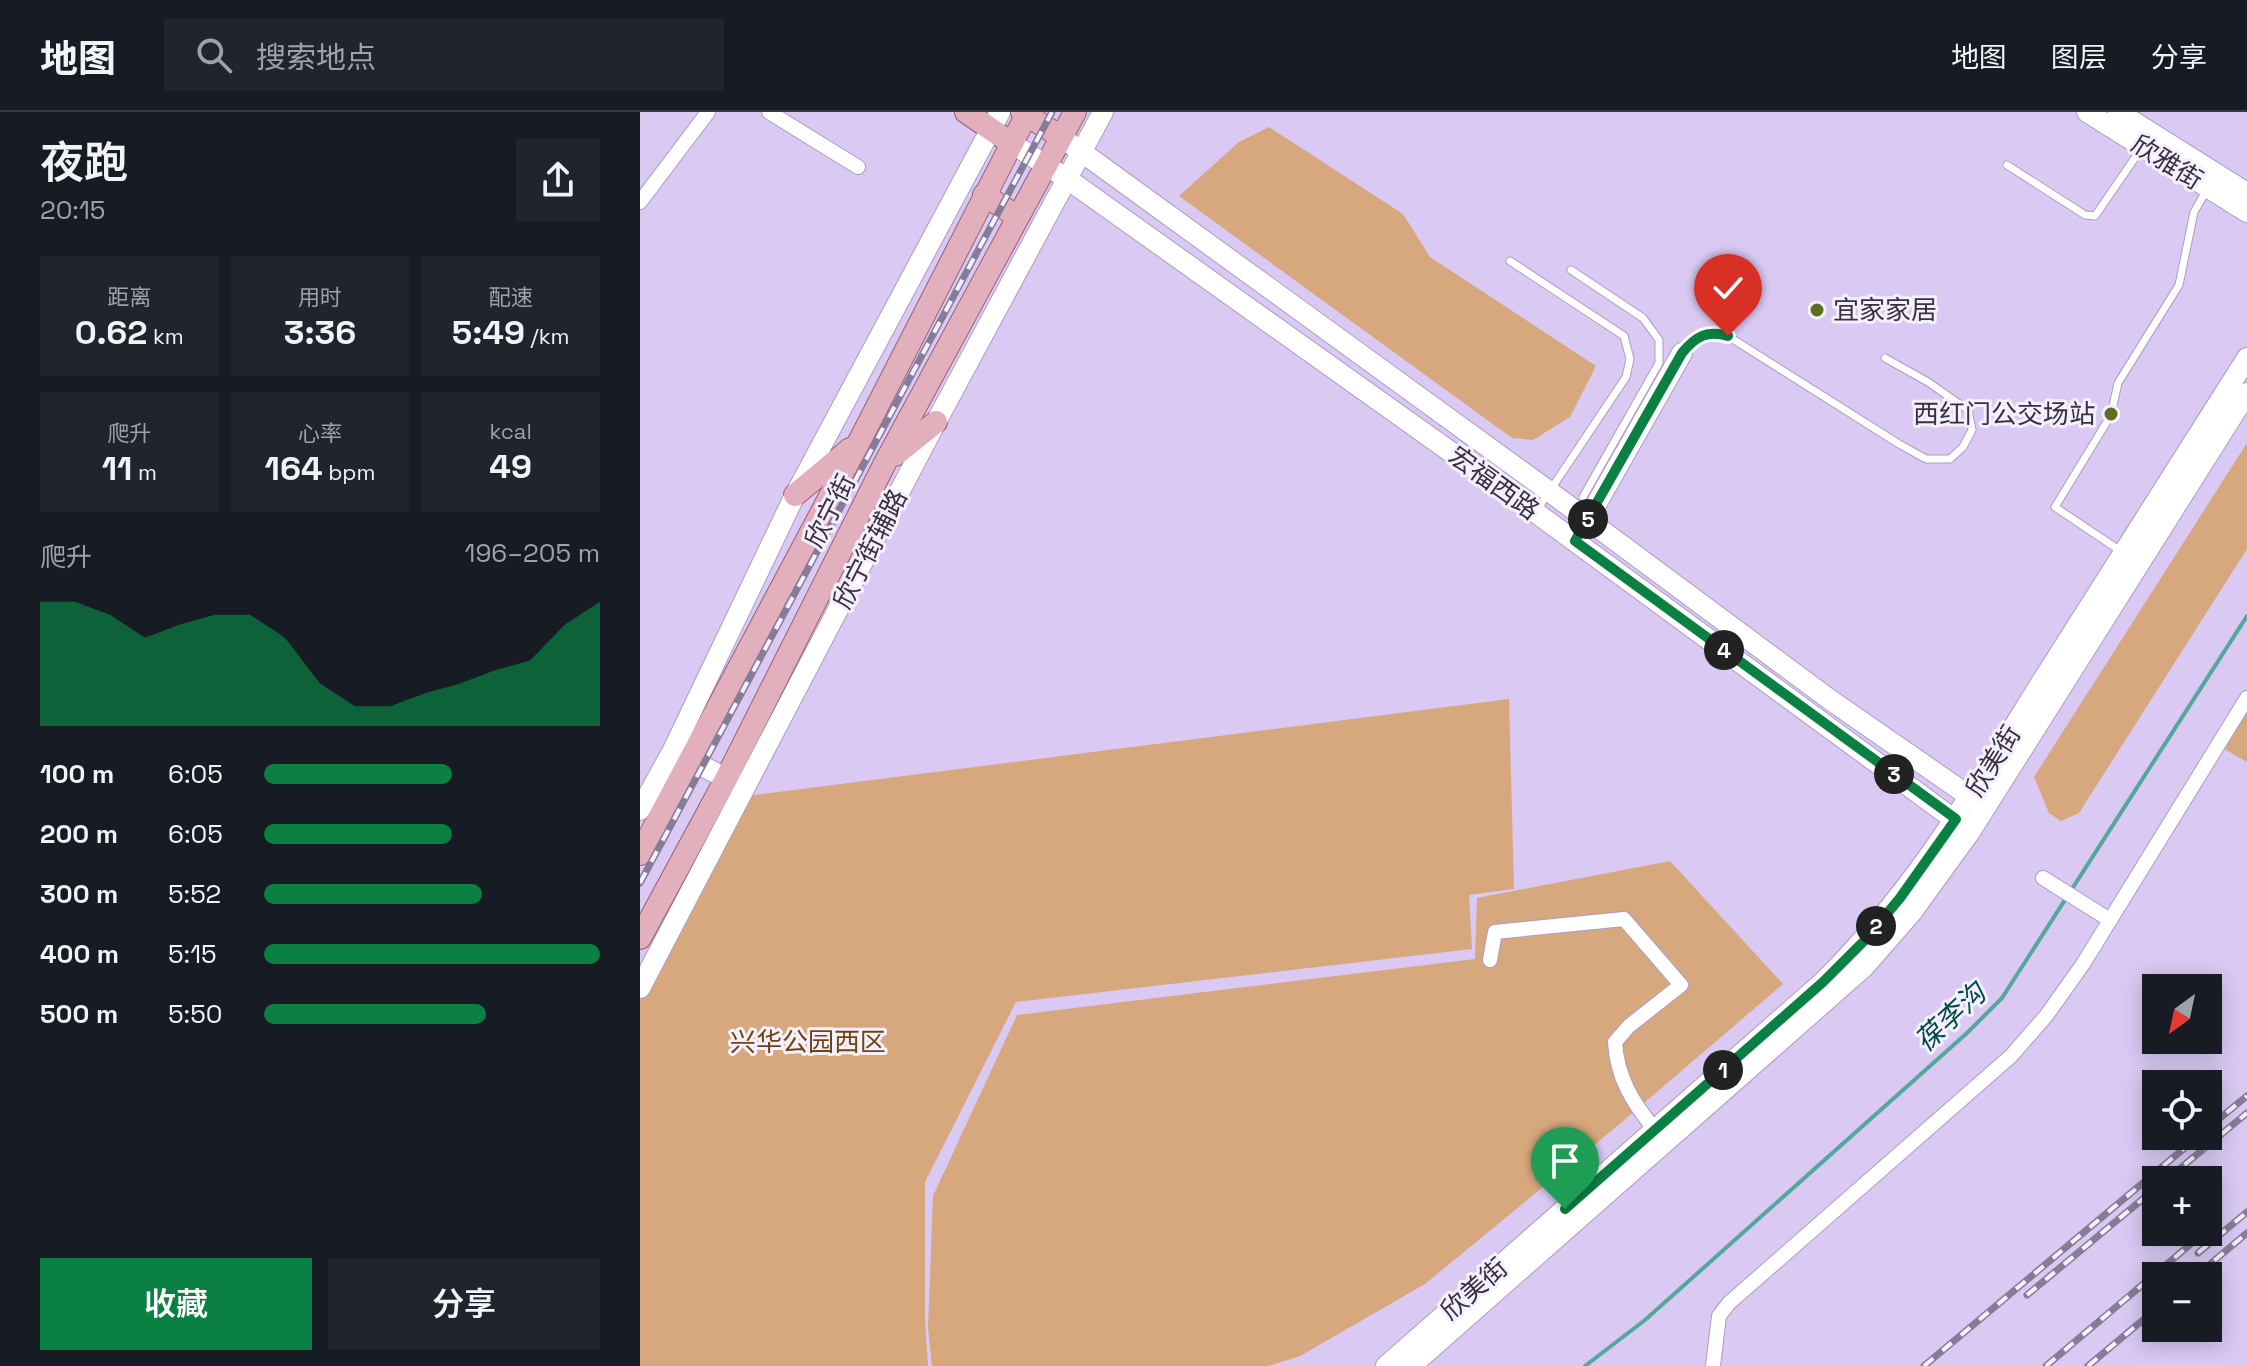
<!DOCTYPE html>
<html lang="zh">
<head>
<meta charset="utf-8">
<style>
  body { margin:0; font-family:"Space Grotesk","Noto Sans SC",sans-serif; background:#20242c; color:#f1f3f6; height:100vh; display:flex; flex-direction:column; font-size:30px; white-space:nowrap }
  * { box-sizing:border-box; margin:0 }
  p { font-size:26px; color:#9ea1a6 }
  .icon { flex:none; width:44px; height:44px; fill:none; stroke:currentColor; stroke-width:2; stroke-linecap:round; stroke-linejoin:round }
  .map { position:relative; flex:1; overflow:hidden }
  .drawer { display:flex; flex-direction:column; background:#171b24; width:640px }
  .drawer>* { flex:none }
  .needle { width:52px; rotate:213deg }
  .controls { position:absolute; left:1502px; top:862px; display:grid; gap:16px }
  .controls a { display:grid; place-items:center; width:80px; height:80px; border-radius:0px; background:#171b24; box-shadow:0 4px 20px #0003; font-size:40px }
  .pin { position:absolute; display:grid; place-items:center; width:68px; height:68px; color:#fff; margin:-82px -34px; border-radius:50% 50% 50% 0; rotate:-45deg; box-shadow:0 0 8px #0007 }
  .pin .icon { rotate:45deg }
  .km { position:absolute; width:40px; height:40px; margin:-20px; border-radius:50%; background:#222; color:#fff; font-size:22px; line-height:40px; text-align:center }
  .round { display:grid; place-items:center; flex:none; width:84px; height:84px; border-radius:0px; background:#20242c }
  .overview { display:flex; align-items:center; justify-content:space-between; height:136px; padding:0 40px }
  h1 { font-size:44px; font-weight:600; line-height:60px }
  .figures { display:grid; grid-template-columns:repeat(3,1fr); gap:12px; height:136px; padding:8px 40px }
  .figures div { display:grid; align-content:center; border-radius:0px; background:#20242c; text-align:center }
  .figures b { font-size:34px; font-weight:600 }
  .figures small { font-size:22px; font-weight:400 }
  .figures p { font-size:22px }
  .chart { height:224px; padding:16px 40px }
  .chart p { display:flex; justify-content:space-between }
  .chart svg { width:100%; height:144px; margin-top:8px; fill:#0b8043; opacity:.7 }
  .action { display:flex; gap:16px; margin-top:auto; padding:16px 40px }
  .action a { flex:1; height:92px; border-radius:0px; background:#0b8043; color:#fff; font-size:32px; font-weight:600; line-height:92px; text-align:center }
  .action a+a { background:#20242c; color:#f1f3f6 }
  ul { padding:0 40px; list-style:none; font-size:26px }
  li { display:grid; grid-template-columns:128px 96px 1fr; align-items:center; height:60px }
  li i { height:20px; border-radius:10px; background:#0b8043 }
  header { display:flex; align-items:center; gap:48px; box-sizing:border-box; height:112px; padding:0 40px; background:#171b24; border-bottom:2px solid #363941 }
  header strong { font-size:38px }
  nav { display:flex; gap:44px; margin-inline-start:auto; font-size:28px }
  .search { width:560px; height:72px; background:#20242c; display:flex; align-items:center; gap:20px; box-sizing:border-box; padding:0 28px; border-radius:0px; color:#9ea1a6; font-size:30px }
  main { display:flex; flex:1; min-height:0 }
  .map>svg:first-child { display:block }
  .green { fill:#d7a87d }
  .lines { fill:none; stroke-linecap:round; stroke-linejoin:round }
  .stream { stroke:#56a79b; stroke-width:4 }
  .lane-casing { stroke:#ac9cc4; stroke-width:9 }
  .street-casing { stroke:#ac9cc4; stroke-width:16 }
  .secondary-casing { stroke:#ac9cc4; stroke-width:22 }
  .primary-casing { stroke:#9a6075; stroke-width:24 }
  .lane { stroke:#fff; stroke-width:7 }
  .street { stroke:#fff; stroke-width:14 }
  .secondary { stroke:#fff; stroke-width:20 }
  .primary { stroke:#e2afbd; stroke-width:22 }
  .rail-casing { stroke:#877c98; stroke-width:7 }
  .rail { stroke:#f5f0fd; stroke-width:4; stroke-dasharray:12; stroke-linecap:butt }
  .route-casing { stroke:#fff; stroke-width:16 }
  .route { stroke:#0b8043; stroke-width:10 }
  .poi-dot { fill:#5a6f1f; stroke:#f5f0fd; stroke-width:3 }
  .labels { text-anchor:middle; stroke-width:6; stroke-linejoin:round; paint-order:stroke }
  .street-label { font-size:26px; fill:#383141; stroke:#f5f0fd }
  .poi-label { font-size:26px; fill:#383141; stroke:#f5f0fd; text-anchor:start }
  .park-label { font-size:26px; fill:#71430f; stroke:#f5f0fd }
  .water-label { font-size:28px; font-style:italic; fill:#014d45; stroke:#f5f0fd }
</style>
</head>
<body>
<header>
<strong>地图</strong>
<div class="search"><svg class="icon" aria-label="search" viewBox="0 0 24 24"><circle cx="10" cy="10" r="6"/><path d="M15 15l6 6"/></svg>搜索地点</div>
<nav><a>地图</a><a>图层</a><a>分享</a></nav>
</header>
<main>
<section class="drawer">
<div class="overview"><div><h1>夜跑</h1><p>20:15</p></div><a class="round"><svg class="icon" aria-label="share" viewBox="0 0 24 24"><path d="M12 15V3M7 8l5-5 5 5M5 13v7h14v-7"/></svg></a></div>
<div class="figures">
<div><p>距离</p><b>0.62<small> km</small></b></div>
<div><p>用时</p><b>3:36</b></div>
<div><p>配速</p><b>5:49<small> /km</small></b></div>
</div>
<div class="figures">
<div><p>爬升</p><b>11<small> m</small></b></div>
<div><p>心率</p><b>164<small> bpm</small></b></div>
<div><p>kcal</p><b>49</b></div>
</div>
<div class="chart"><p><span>爬升</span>196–205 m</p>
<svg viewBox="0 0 160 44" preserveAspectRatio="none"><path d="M0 44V6L10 6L20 10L30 17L40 13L50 10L60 10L70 17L80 31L90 38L100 38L110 34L120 31L130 27L140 24L150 13L160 6V44z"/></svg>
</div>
<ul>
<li><b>100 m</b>6:05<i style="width:56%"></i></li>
<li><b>200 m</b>6:05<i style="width:56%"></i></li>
<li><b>300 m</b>5:52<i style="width:65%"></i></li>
<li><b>400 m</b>5:15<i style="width:100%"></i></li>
<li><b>500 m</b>5:50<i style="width:66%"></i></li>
</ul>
<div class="action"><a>收藏</a><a>分享</a></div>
</section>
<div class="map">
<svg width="1607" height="1254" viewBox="0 0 1607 1254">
  <rect width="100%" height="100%" fill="#d9c9f3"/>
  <g class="green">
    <path d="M629,15L763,102L790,145L956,254L930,305L893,328L872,326L539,84L599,30Z"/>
    <path d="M1607,331V437L1439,701L1421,709L1409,701L1394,665Z"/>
    <path d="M869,587L874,777L829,783L832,837L376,890L285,1070V1209L288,1254H0V889L107,684Z"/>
    <path d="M1607,593V650L1581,635Z"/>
    <path d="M1030,749L1143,872L976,1015L785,1172L660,1244L628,1254H292L288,1216L293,1084L377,903L835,847L837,786Z"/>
  </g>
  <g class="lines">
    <path class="stream" d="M945,1254L1005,1208L1327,921L1362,886L1607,504"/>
    <defs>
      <g id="lane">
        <path d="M1367,53L1445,103L1455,104L1501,37"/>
        <path d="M870,149L984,224L990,247L986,265L897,398"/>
        <path d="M931,158L1003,206L1019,228V251L943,385"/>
        <path d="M1043,239C1057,223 1067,219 1088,224L1259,332L1286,347H1310L1323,335L1332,318L1328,298L1288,270L1245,246"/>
        <path d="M1482,440L1415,395L1471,303L1478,271L1539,173L1554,100L1566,79"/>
      </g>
      <g id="street">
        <path d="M129,0L218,55"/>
        <path d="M0,90L68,0"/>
        <path d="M1403,766L1470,808"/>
        <path d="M850,848L855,820L984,807L1041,873L989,914L975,930C977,966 993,991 1015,1018"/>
        <path d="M1073,1254L1079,1204L1089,1191L1371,944L1406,904L1443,852L1607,586"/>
      </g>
      <g id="secondary">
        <path d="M1447,0L1607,100"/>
        <path d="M1478,0L1607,81"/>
        <path d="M421,25L910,380L1189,587L1339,691"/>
        <path d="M371,31L426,66L895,400L1323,714"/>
        <path d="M941,419L1042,241"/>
        <path d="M35,640L99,673"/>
        <path d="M0,698L33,638L155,383L360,0"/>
        <path d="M0,876L296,310L463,0"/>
        <path d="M746,1254L1183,870C1276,778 1337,673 1406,563C1473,457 1540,352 1607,246"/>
        <path d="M771,1254L1224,855L1272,800L1330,720L1607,281"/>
      </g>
      <g id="primary">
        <path d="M326,0L371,31"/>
        <path d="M382,0L421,25"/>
        <path d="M344,83L378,105"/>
        <path d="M255,343L296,310"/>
        <path d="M155,383L210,337"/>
        <path d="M0,742L220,328L388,0"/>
        <path d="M0,826L86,667L245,351L435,0"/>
      </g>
    </defs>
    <use href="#lane" class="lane-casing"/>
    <use href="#street" class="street-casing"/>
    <use href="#secondary" class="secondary-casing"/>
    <use href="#primary" class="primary-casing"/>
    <use href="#lane" class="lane"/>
    <use href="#street" class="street"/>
    <use href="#secondary" class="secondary"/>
    <use href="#primary" class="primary"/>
    <defs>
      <g id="rail">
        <path d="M0,771L412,0"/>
        <path d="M1568,1016L1607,984"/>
        <path d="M1526,1068L1607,1001"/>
        <path d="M1558,1141L1607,1100"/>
        <path d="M1556,1164L1607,1121"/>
        <path d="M1387,1183L1516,1076"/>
        <path d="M1284,1254L1559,1024"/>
        <path d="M1406,1254L1565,1120"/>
        <path d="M1448,1254L1516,1197"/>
      </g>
    </defs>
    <use href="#rail" class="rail-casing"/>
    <use href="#rail" class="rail"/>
  </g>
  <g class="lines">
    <defs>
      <path id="route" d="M925,1097L1183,870L1224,829L1260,786L1316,707L935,429L1042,241C1056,224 1067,218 1088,224"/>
    </defs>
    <use href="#route" class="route-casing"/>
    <use href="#route" class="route"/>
  </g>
  <g class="poi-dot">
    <circle cx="1177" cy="198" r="8"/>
    <circle cx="1471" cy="302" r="8"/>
  </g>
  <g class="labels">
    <g class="street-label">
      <text transform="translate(1527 50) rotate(32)" y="9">欣雅街</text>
      <text transform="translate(854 371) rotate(36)" y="9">宏福西路</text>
      <text transform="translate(190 399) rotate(-63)" y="9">欣宁街</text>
      <text transform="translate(230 437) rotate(-63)" y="9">欣宁街辅路</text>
      <text transform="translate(1353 649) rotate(-58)" y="9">欣美街</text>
      <text transform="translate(834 1177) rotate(-41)" y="9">欣美街</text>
    </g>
    <g class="poi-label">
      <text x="1193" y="207">宜家家居</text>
      <text x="1455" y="311" text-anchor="end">西红门公交场站</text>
    </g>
    <g class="park-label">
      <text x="168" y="939">兴华公园西区</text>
    </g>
    <g class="water-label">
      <text transform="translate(1310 905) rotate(-43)" y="10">葆李沟</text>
    </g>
  </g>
</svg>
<div class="controls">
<a><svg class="needle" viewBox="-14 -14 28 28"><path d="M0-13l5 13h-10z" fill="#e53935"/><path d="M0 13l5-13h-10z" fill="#9ea1a6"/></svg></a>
<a><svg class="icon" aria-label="locate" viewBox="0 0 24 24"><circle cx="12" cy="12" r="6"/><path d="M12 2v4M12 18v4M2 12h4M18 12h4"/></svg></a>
<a>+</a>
<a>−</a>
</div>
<div class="pin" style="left:925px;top:1097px;background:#1e9e55"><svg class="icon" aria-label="arrive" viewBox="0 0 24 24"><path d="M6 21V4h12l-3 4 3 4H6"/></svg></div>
<div class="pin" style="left:1088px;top:224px;background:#d93025"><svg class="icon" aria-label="check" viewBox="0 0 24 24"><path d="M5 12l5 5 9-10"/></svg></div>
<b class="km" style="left:1083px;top:958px">1</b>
<b class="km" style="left:1236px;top:814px">2</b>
<b class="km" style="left:1254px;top:662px">3</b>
<b class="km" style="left:1084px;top:538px">4</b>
<b class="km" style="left:948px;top:407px">5</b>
</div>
</main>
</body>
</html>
